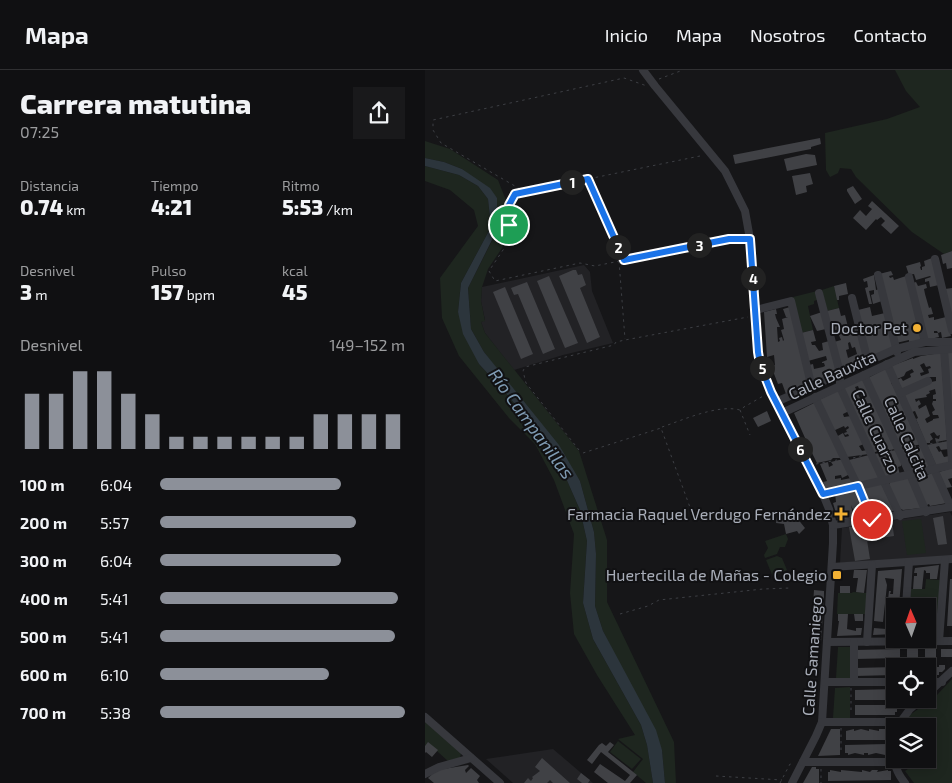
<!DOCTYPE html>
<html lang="es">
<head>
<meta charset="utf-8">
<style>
  body { margin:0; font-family:"Exo 2",sans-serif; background:#19191b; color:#f1f3f6; height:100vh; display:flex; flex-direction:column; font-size:19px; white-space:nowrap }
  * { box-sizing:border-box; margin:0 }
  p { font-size:16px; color:#9c9d9f }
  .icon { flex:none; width:28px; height:28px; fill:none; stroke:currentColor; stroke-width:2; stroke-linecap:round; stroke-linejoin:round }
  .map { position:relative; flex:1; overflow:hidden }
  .side { display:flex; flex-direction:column; background:#101012; width:425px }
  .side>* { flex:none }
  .needle { width:32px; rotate:358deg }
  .tools { position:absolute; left:461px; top:528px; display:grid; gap:10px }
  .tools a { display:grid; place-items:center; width:50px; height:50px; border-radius:0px; background:#101012; box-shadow:0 2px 12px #0003,0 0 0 1px #303032; font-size:25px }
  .pin { position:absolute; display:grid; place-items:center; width:42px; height:42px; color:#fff; margin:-21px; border:2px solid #fff; border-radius:50%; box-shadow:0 1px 5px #0007 }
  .km { position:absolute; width:25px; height:25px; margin:-12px; border-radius:50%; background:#222; color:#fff; font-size:14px; line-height:25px; text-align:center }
  .round { display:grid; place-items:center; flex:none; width:52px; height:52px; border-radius:0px; background:#19191b }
  .head { display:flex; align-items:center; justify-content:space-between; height:85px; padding:0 20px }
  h1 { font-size:28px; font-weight:800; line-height:38px }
  .metrics { display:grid; grid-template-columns:repeat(3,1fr); gap:8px; height:85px; padding:5px 20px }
  .metrics div { display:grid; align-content:center }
  .metrics b { font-size:21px; font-weight:800 }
  .metrics small { font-size:14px; font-weight:400 }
  .metrics p { font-size:14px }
  .chart { height:140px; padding:10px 20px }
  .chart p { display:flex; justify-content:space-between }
  .chart svg { width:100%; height:90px; margin-top:5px; stroke:#8c9099; stroke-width:6 }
  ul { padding:0 20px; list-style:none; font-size:16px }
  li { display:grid; grid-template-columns:80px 60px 1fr; align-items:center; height:38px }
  li i { height:12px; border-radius:6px; background:#8c9099 }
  header { display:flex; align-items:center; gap:30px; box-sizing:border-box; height:70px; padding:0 25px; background:#101012; border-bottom:1px solid #303032 }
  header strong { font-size:24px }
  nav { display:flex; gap:28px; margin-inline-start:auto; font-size:18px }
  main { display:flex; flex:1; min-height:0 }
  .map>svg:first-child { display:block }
  .built { fill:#222225 }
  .green { fill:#1e261f }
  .water { fill:#2c353c }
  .building { fill:#404145; fill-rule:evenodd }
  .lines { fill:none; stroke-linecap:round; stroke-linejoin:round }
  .path { stroke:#3d3f44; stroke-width:1; stroke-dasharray:2.5 4; stroke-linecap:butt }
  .minor { stroke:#37383d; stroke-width:8 }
  .route-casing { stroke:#fff; stroke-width:10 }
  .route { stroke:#1a73e8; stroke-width:6 }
  .poi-dot { fill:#f2b134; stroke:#111113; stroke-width:2 }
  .labels { text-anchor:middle; stroke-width:4; stroke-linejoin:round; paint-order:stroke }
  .poi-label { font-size:16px; fill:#a8adb8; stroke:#111113; text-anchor:end }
  .street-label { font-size:16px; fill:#a8adb8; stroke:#111113 }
  .water-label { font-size:18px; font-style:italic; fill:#7f9bb3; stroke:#111113 }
</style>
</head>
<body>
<header>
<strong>Mapa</strong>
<nav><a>Inicio</a><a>Mapa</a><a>Nosotros</a><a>Contacto</a></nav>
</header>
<main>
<section class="side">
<div class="head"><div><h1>Carrera matutina</h1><p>07:25</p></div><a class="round"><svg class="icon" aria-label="share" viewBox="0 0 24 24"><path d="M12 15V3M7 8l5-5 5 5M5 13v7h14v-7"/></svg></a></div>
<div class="metrics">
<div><p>Distancia</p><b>0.74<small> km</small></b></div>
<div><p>Tiempo</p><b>4:21</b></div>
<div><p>Ritmo</p><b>5:53<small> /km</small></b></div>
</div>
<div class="metrics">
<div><p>Desnivel</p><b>3<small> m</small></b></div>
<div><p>Pulso</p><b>157<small> bpm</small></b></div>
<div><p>kcal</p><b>45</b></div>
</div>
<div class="chart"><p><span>Desnivel</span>149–152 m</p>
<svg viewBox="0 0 160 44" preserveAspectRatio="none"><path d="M5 44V17M15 44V17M25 44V6M35 44V6M45 44V17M55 44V27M65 44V38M75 44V38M85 44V38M95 44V38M105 44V38M115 44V38M125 44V27M135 44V27M145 44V27M155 44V27"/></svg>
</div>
<ul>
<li><b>100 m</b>6:04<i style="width:74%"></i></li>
<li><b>200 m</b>5:57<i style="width:80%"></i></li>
<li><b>300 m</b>6:04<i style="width:74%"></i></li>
<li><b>400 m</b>5:41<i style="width:97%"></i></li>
<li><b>500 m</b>5:41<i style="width:96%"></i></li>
<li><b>600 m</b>6:10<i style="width:69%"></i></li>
<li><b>700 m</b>5:38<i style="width:100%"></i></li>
</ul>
</section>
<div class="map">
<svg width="527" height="713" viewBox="0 0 527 713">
  <rect width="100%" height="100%" fill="#161618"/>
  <g class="built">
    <path d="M159,195L165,202L167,221L188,273L138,285L89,300L60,263L56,252L60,250L56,231L57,217Z"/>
    <path d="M525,442L527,446V486L415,493L417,458Z"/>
    <path d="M128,679L168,713H88L61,689Z"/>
  </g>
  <g class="green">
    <path d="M470,0H527V181L519,184L487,162L431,107L426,99L415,98L413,103L405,107L401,100L400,63L462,49L495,37L481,21Z"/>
    <path d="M0,71L25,79L73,110L84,138L79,175L63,199L57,217L56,231L60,251L56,252L60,263L154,381L182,470V532L249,672L251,713H240L237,680L178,561L170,536L171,484L169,462L155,411L59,282L46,259L43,218L72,161V128L37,99L19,92L0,88Z"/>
    <path d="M0,96L34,105L53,116L63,129L66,157L36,213L33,242L54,294L85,328L123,375L140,406L155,440L162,471L158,533L168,569L216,655L222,675L228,713H221L208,702L218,689L193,669L210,665L172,605L149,564L145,523L149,464L129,410L110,374L84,348L34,286L17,248L15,208L53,156L49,140L25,120L0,111Z"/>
    <path d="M409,216L414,238L402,241L397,220Z"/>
    <path d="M392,221L394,229L389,231V234L383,236L388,260L376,263L368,227Z"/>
    <path d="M496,449L501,483L482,485L477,451Z"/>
    <path d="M361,464L363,469L360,477H355L352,484L340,488L339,485L343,478L340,471Z"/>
    <path d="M352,486L357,488L362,500L348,507L341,490Z"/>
    <path d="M501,509L515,510L513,542L503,541L502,536L484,534L486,519H500Z"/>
    <path d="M428,522L442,523L440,544H412L413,523H427Z"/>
    <path d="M413,577H427L428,608H411Z"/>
    <path d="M527,609V713H489L480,701L498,689H502V656H478L479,655L485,645L512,625Z"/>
    <path d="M425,617V648H408L410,618Z"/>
    <path d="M0,652L36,683L35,689L23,691L3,673L0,676Z"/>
    <path d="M193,671L216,689L207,699L185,682Z"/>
  </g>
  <path class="water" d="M0,88L19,92L37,99L65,118L72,128V160L43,218L46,259L59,282L134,375L155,411L169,462L171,484L170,536L178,561L231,660L237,680L240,713H228L222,675L216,655L168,569L158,533L162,471L155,440L140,406L123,375L85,328L54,294L38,264L33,242L36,213L66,157L63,129L53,116L34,105L0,96Z"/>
  <g class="building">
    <path d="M395,68L396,74L386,77V79L310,94L308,85Z"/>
    <path d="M381,84L390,85L392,95L362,101L359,89Z"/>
    <path d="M385,103L388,114L381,116L382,122L371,125L367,106Z"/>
    <path d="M428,116L437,129L430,134L422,121V119Z"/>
    <path d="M447,131L474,156L466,164L456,155L460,151L456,147L452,150L451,149L441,160L428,148L435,140L441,146L447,139L443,136Z"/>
    <path d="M527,181V198L522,199L521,193L518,194L516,185Z"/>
    <path d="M507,188L514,215L505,217L504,211L500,212V209L506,207L505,206L491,210L489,204L484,205L481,196L495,192L496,196L495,197L496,200H497V197L500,196L499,191Z"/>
    <path d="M148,200H151L153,205L157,204L161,215L155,218L175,267L162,273L134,206Z"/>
    <path d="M466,201L468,205L464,206L465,208L468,207L469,210L481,206L496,270L484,272V270L471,273L454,204Z"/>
    <path d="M449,205L451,220L454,219L457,231L448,234L446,225L449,224V220L444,221L447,234H444L440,218L443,217L442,211L439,212L438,209Z"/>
    <path d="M124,206L153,273L140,278L112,211Z"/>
    <path d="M102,212L130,279L118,284L93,224L89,225L86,218Z"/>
    <path d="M491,212L493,216L501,214L502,218L499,219L500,224L504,238L506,237L508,244L503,245L504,248L509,247V250L521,247L526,266L517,268L516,262L513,263L512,261H509V263H513L514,267L501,270L488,213Z"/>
    <path d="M421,213L423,224L414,226V230H412L409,216Z"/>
    <path d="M80,217L108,284L96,289L68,222Z"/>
    <path d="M527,218V244H526L520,219Z"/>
    <path d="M365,237L384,315L361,324L357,313L353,314L346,296L350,295L349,285L342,287L339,242L351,239L352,244H350L351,248L355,257H352L353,272L355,271L354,268L357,267L358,271L359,270L356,260L359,259L357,249L363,247H361L358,239Z"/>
    <path d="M445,237L447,246L460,243L468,278L445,287L433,240Z"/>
    <path d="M414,238L416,246L420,245L423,257L431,255L440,289L416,300L409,272L416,270L413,263L414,259L407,261L402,241ZM425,272L427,278L430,277L432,284L423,288L421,280L424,279L423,273Z"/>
    <path d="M397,242L401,259L392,261L385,246Z"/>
    <path d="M388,260L391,271L386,272L387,275H390L394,281L398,280L397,273L404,271L412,301L398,307V308L388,311L384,295L388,294L389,299L398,297L400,296L399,293H397V292L402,290L401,286L383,291L376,263Z"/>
    <path d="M527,281V341L521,283Z"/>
    <path d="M509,283H516L522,370L511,372L510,368L514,369L515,365L512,366L509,362L505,364L508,369L505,371V373H501L491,349L493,348L490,341L487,342L479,325L506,312L511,311V307H505L477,321L472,310L476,308L478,311L486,307L485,304L489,302L487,299L481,302L479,306L472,309L466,296L488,288V289L496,286L509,284ZM499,293L501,297L505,296L506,298L503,299L504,303L496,306L495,303L499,302L495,295ZM510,319L511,324L508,325V329H511V331H508L507,334L510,340L507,342L508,345H513L514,348L508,349V350L502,353L500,349L505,346L501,335L494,339L493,336L496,334L494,330L491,332L490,329L502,327L501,325L505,323L504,321Z"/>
    <path d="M462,298L468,312L466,313L468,316L497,374L482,377L481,376L475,378L443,308Z"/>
    <path d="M438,309L470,379L455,382V380L448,383L418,318ZM433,316L440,335L443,333L445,336L440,339L439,336L435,337L438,335L430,317Z"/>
    <path d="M414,320L424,341L418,344L419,347L426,346L439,374L434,376L437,381L442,380L444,384L422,387L411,367L418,363L420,367L424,366L423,364L420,365L419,363L422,362L421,360L424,358L423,356L420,358L419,356L408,361L394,330Z"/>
    <path d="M391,332L417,388H408L406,390L392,393L384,377L369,343Z"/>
    <path d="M342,341L346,351L333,357L328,348Z"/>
    <path d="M523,371L524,379L516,380L514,376L511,377L514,382L516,381L519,387L524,386L525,394L512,397L502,375Z"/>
    <path d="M497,376L506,396L488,402L476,380Z"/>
    <path d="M471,380L476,390V396L473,397L475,405L459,408L449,384Z"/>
    <path d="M444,385L454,408L433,414L424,390Z"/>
    <path d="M414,390H418L425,404L417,408L416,405L410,406V409L416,408V410L426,408L429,413L406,419H401L398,412L402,411L395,394L403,392L404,397L408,395L406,392Z"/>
    <path d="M527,398V408L523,409L527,417L521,418L514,402Z"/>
    <path d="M509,402L522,433L505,436L504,434L500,436L488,408L498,404L500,409L503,408L502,405Z"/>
    <path d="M483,408L496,438L478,440L474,438L464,415L465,412Z"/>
    <path d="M456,413L469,441L448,444L437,418Z"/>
    <path d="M432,418L443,445L431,447L426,435L429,448L413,450L408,433L411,432L410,423Z"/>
    <path d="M361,444L364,448H372L380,458L374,464L372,461L361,464L359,454L351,453L352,447Z"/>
    <path d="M518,446L522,474L513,475L508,448Z"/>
    <path d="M467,451L469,466L442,470L445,489L430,491L424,457Z"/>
    <path d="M514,495L512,509H505V503H501V501L499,500L497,519H488L489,506H492V503H489L490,498Z"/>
    <path d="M477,499L474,536H470V564L448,565L449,558L461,559V557L467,558V550H465L467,534V530H463L464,521H466L465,524H468L469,509L460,508L462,515L458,552L449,551L453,501Z"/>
    <path d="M429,500H442L439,523L431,522L433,508H428Z"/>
    <path d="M525,509H527V556H522Z"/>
    <rect x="415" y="516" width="10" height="7"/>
    <path d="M389,520L399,521V527L396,572L390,573H386Z"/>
    <path d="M504,542H511L509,565L502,564V546H504Z"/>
    <path d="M413,544H423L422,559L431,561V558H437L436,565L412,566L414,551H413Z"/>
    <path d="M429,544H438V551H430Z"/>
    <path d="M475,579V588L430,589V580Z"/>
    <rect x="482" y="579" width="11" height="8"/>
    <rect x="500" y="579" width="11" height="8"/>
    <rect x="516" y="579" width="11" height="8"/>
    <path d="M514,595H520V599L517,602H514V605H508V597H514Z"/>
    <path d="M470,597V605L430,606V598Z"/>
    <path d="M470,619V630H430V620Z"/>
    <path d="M430,635H475V638H472V642H470V645H430Z"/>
    <path d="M406,659H415V685L393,686Z"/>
    <path d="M429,659V661L436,659L444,661V659L454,661V659H460V661H462V670H421V661Z"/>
    <path d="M3,672L13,680L7,687L1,682L0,683V676Z"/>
    <path d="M185,672L189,675L183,682L212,705L205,713H183L169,702L175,694L200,711L205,705L176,682L167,694L162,690L174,675L177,673L181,676Z"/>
    <path d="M462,674V683H460V685L451,683L443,685V683H439V685L430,683L423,685V683H420V675Z"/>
    <path d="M117,688L145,713H128L125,710L122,713H99L103,708L106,711L108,708L107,707L115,701L110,697Z"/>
    <path d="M43,695L44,696L40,700L41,703L46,698L55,706L52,710L54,713H9L3,708L12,700Z"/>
    <path d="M387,697H391V699H394V713H378Z"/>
    <path d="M405,700L416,702V700L437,702V700L445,702L447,700H453L452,702L463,700V701H466V710L403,711V702H405Z"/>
    <path d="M156,703L165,710L163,713H157L152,709Z"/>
  </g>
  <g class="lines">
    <g class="path">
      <path d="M234,9L258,0"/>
      <path d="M275,86L90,124L84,135L82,174L64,201L70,211L155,193L170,196L304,169H317"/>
      <path d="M163,110L198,188"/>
      <path d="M95,119L16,73L8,60V50L199,8L222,16"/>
      <path d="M194,191L200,269"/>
      <path d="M315,340L325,365"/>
      <path d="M237,357C258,350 293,334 315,340L319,337L340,325"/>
      <path d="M505,374L518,371"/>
      <path d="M482,378L492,376"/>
      <path d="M154,380L101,313L98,301L100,297L189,275L191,272L200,270L323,247"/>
      <path d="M158,383L236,358L270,451"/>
      <path d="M453,383L467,380"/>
      <path d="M428,388L439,385"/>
      <path d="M391,394L412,390"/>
      <path d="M195,544L223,536L234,530L338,519L365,518"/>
      <path d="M426,618V644"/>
      <path d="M416,658V684"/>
      <path d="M396,699V713"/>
      <path d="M291,706L357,710"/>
      <path d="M355,713L365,694H368"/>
    </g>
    <g class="minor">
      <path d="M218,0L230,16L300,101L320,141L325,169L333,282L335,294L346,322L397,422L404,439L408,455V473L397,652L391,666L367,713"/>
      <path d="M510,189L527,260"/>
      <path d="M453,205L472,282"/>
      <path d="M484,207L500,272"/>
      <path d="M394,223L415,303V317L475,446"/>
      <path d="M427,228L443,292"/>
      <path d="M331,240L366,231L387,318"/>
      <path d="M519,279L527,391"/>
      <path d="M462,294L526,437"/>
      <path d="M439,305L484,402L501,442"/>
      <path d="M476,323L503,311"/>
      <path d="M390,327L434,419L447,450"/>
      <path d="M351,332L471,279L500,272H527"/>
      <path d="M357,343L489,282L527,279"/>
      <path d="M398,424L527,395"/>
      <path d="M408,455L527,437"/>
      <path d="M407,497L527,489"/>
      <path d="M481,536L484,492"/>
      <path d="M514,571L520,490"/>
      <path d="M402,572L527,571"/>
      <path d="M429,572V612"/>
      <path d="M442,572L447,495"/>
      <path d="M400,612H470"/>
      <path d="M502,612H517"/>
      <path d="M502,624L527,601"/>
      <path d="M0,647L75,713"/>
      <path d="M397,652H475"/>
      <path d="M474,654L485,639L497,629"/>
      <path d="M470,665C465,682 469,700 480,713"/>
      <path d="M378,692H469"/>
      <path d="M0,704L14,697L46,688"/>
    </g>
  </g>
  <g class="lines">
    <defs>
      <path id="route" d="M84,155V135L90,124L163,109L199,190L304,169H325L333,282L335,294L346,322L398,424L433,416L447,450"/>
    </defs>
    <use href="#route" class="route-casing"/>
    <use href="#route" class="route"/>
  </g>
  <g class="poi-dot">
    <circle cx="492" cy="258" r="5"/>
    <path d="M413.5 436.5h5v5h5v5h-5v5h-5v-5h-5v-5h5z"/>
    <rect x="407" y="500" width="10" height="10" rx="2.5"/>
  </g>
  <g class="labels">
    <g class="poi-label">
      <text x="482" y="264">Doctor Pet</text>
      <text x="406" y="450">Farmacia Raquel Verdugo Fernández</text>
      <text x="402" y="511">Huertecilla de Mañas - Colegio</text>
    </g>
    <g class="street-label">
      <text transform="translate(407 305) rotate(-25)" y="6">Calle Bauxita</text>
      <text transform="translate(451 361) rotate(65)" y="6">Calle Cuarzo</text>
      <text transform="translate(482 368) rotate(66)" y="6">Calle Calcita</text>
      <text transform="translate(387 586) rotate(-86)" y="6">Calle Samaniego</text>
    </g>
    <g class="water-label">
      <text transform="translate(106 354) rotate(54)" y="6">Río Campanillas</text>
    </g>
  </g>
</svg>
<div class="tools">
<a><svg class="needle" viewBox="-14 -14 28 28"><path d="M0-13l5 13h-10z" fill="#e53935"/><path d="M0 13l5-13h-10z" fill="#9c9d9f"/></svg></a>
<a><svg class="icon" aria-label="locate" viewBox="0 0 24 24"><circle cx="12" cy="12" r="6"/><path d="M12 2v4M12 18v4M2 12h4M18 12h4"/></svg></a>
<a><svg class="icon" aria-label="layers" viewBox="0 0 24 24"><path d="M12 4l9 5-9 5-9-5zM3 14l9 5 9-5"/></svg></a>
</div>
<div class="pin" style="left:84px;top:155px;background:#1e9e55"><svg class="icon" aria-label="arrive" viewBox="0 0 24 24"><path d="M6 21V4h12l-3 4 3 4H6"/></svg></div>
<div class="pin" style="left:447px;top:450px;background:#d93025"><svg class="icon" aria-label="check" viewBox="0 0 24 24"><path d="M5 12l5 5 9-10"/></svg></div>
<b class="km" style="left:147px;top:112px">1</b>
<b class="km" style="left:193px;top:177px">2</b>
<b class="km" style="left:274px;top:175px">3</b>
<b class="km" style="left:328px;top:208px">4</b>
<b class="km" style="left:337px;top:298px">5</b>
<b class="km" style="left:375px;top:379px">6</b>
</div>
</main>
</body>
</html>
